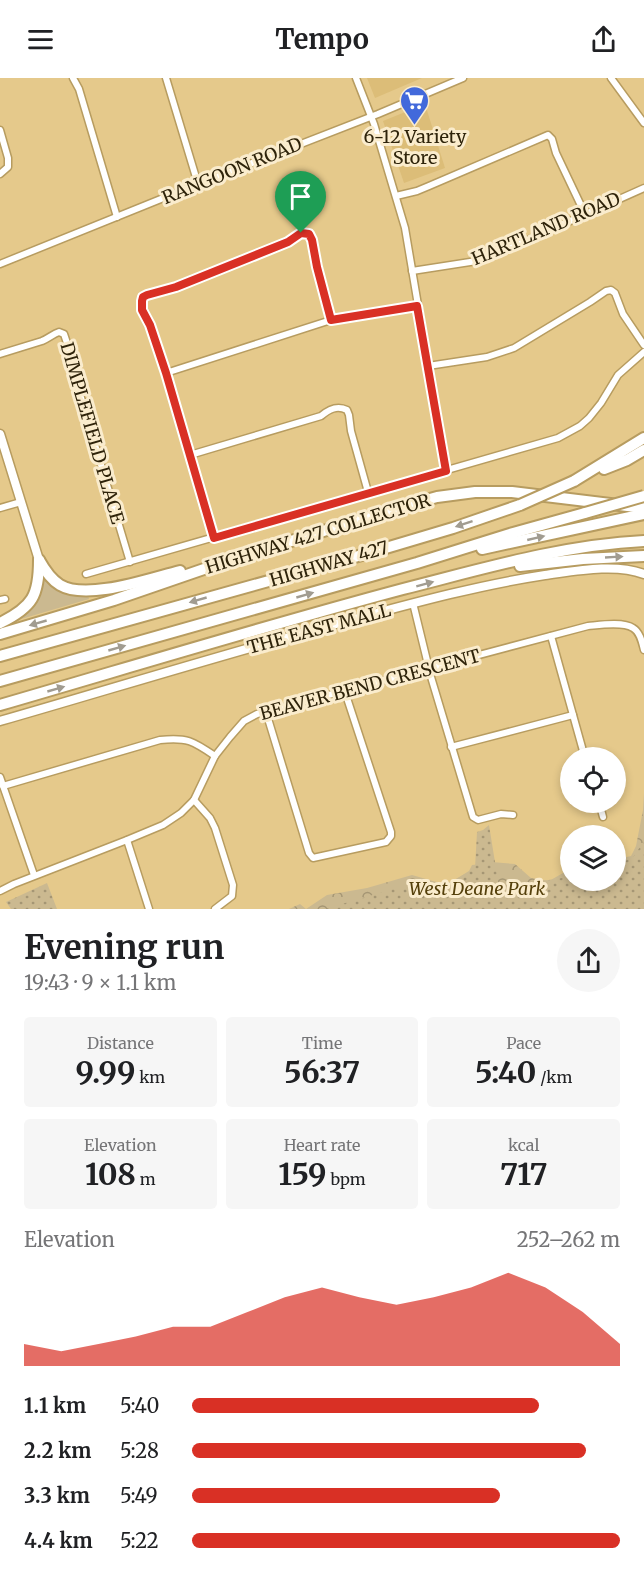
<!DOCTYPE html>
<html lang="en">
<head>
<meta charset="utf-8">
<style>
  body { margin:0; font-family:Merriweather,serif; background:#f6f6f6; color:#202124; height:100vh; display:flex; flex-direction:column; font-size:22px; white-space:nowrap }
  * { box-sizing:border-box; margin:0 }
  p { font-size:20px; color:#757577 }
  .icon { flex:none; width:33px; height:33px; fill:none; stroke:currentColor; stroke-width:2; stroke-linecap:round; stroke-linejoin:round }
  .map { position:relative; height:831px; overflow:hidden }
  .side { display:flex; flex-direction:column; background:#fff; flex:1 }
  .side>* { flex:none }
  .buttons { position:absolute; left:560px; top:669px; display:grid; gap:12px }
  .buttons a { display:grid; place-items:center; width:66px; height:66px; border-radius:50%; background:#fff; box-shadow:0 3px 9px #0003; font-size:30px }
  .pin { position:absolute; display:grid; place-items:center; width:51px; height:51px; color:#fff; margin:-62px -26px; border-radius:50% 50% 50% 0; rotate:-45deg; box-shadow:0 0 6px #0007 }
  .pin .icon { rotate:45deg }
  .round { display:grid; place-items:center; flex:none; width:63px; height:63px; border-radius:32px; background:#f6f6f6 }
  .headline { display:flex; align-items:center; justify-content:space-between; height:102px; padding:0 24px }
  h1 { font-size:33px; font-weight:700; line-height:45px }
  .figures { display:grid; grid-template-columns:repeat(3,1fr); gap:9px; height:102px; padding:6px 24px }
  .figures div { display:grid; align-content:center; border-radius:6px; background:#f6f6f6; text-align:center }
  .figures b { font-size:30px; font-weight:700 }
  .figures small { font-size:16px; font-weight:400 }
  .figures p { font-size:16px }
  .chart { height:168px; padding:12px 24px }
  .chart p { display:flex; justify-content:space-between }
  .chart svg { width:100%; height:108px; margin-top:6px; fill:#d93025; opacity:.7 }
  ul { padding:0 24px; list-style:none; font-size:20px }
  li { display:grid; grid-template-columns:96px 72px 1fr; align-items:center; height:45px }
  li i { height:15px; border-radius:8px; background:#d93025 }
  header { display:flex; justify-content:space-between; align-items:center; height:78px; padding:0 24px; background:#fff; font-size:27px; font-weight:700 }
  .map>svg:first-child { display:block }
  .built { fill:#dcbd78 }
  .grass { fill:#cbb990 }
  .forest { fill:url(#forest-crowns) }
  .park { fill:url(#park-dots) }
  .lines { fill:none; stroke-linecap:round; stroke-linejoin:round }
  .street-casing { stroke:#b79c60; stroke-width:9 }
  .secondary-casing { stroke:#b79c60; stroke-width:11 }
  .highway-casing { stroke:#b79c60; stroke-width:14 }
  .street { stroke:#fff; stroke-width:6 }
  .secondary { stroke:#fff; stroke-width:8 }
  .highway { stroke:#fff; stroke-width:10 }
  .highway-bridge-casing { stroke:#b79c60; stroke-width:14; stroke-linecap:butt }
  .highway-bridge { stroke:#fff; stroke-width:10 }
  .oneway { fill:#a19c91 }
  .route-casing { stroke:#fff; stroke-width:12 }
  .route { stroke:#d93025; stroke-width:8 }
  .labels { text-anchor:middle; stroke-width:6; stroke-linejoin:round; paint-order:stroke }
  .poi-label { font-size:18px; fill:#2e230a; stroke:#faeccd }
  .street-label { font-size:18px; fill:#2e230a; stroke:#faeccd }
  .park-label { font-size:18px; font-style:italic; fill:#55400b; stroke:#faeccd }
</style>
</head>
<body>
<header><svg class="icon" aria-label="menu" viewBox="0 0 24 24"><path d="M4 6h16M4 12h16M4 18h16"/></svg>Tempo<svg class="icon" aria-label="share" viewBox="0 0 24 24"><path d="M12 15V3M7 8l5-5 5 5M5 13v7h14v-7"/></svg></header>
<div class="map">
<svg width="644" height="831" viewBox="0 0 644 831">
  <defs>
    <pattern id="forest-crowns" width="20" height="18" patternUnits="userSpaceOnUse" patternTransform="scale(1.5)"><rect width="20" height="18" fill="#cbb990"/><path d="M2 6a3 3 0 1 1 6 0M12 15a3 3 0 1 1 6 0" fill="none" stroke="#a59674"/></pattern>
    <pattern id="park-dots" width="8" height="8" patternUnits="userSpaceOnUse" patternTransform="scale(1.5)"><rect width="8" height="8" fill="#cbb990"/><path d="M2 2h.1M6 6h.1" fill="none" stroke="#a59674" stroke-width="1.8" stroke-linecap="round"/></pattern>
  </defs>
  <rect width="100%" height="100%" fill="#e5c98b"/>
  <g class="built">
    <path d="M367,0H422L375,20Z"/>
    <path d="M425,26L445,90L404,105L383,43Z"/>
  </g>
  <path class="grass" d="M47,499L88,517L89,521L11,544L42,501Z"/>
  <g class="forest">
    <path d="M644,715V820L488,831L491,784L515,786L531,800L549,803L570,791V802H615V782L631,778L636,768L643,732Z"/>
    <path d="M481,786L483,831H289L300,826L306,831L327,817L367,810L412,797L447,807L469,793L472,787Z"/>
  </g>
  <g class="park">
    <path d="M489,747L499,809L570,799V802H615V789L634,778L644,763V831H325L413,805L447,806L475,790L477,754L483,752Z"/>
    <path d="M47,805L57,831H11L6,824Z"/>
  </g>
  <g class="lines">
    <defs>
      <g id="street">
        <path d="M73,0L79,11L117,139"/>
        <path d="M166,0L198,106"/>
        <path d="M356,0L374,46L405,150L446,393"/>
        <path d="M611,0L644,45"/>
        <path d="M0,52L8,80V89L0,96"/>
        <path d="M396,118L417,113L429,108L548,57L552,61L556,75L585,136"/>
        <path d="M0,186L198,106L378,36L463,0"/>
        <path d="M412,193L483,182L644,110"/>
        <path d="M0,276L42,263C49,260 53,256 59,254L64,256L67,265L68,276L130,484"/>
        <path d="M428,288L487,279L514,270L590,224L606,213L611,212L615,215L623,236L644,267"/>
        <path d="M166,295L331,242L418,228"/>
        <path d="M190,377L321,338C329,331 337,327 347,332L349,337L351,353L368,414"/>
        <path d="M0,430L21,424"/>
        <path d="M214,460L166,295L150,247L142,232L141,227L143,219L147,217L176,209L288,164C294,160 302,151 309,157C315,163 315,178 316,185C319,204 326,223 331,242"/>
        <path d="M86,496L558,360L580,348L589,340L601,325L618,297L644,274"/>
        <path d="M0,522L5,521"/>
        <path d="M413,525L431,599L473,739L478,742L501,736L513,737"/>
        <path d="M551,558L585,680"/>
        <path d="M266,634L309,775L313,780L386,764L391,758V754L345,614"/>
        <path d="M451,669L573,637"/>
        <path d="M0,699L34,797"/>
        <path d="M3,708L160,662C187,659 193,663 215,678"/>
        <path d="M194,722L210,740L215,750L233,807L232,818L215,831"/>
        <path d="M599,724L603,739"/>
        <path d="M127,762L149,831"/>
        <path d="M0,813L14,806L127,762L163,747L181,735L194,722L215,678L230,659L244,643L257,636L588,548C599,547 623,543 633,550C640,554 642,564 644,572"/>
      </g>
      <g id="secondary">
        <path d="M0,356L39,482"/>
        <path d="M0,643C111,611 221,577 332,547C403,528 473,508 545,497C575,493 615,485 644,496"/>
      </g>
      <g id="highway">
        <path d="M604,391L627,382L644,372"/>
        <path d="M574,403L644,360"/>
        <path d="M482,471L644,436"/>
        <path d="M39,482C44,491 50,501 60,507C87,523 151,500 180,493"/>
        <path d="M520,488L583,481L644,478"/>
        <path d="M0,545C33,529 39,517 39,482"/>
        <path d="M0,556L114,522L233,481L401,429L437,419L475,414H512L644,430"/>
        <path d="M0,578L369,475L453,450L520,427"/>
        <path d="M0,603L417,485L513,455L585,435"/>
        <path d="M0,627C134,588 268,547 403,511C482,491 562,467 644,463"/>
      </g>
    </defs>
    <use href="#street" class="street-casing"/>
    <use href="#secondary" class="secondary-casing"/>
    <use href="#highway" class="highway-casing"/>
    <use href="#street" class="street"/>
    <use href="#secondary" class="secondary"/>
    <use href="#highway" class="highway"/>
    <defs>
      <g id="highway-bridge">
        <path d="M520,427L574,403"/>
        <path d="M585,435L644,418"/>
      </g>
    </defs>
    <use href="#highway-bridge" class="highway-bridge-casing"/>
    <use href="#highway-bridge" class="highway-bridge"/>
  </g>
  <defs><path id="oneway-solid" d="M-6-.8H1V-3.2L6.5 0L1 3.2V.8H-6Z" transform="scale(1.5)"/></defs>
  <g class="oneway">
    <use href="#oneway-solid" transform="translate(464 446) rotate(162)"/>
    <use href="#oneway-solid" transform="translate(536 460) rotate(-13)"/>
    <use href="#oneway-solid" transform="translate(614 479) rotate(-3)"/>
    <use href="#oneway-solid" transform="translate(425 506) rotate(-15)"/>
    <use href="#oneway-solid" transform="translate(305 517) rotate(-16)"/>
    <use href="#oneway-solid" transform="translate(198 522) rotate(164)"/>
    <use href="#oneway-solid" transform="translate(38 545) rotate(164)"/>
    <use href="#oneway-solid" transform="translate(117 570) rotate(-16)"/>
    <use href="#oneway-solid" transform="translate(56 611) rotate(-16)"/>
  </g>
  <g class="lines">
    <defs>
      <path id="route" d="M301,155L309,156L312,162L317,189L331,242L417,228L446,393L214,460L166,295L150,247L142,232V223L143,219L147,217L176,209L288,164Z"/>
    </defs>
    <use href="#route" class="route-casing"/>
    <use href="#route" class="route"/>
  </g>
  <defs>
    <symbol id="supermarket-pin" viewBox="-11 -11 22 30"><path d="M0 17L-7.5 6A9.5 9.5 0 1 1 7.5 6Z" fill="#4269db" stroke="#faeccd"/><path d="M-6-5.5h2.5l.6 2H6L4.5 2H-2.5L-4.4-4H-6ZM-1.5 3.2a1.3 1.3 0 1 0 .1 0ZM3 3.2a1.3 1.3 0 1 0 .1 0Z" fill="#fff"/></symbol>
  </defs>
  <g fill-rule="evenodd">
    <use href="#supermarket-pin" x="398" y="6" width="33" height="45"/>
  </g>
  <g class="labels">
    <g class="poi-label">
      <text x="415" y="65">6-12 Variety<tspan x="415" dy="21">Store</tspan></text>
    </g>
    <g class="street-label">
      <text transform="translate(232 93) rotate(-22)" y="6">RANGOON ROAD</text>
      <text transform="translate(546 151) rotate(-23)" y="6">HARTLAND ROAD</text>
      <text transform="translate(92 355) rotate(74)" y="6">DIMPLEFIELD PLACE</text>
      <text transform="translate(318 456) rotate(-17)" y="6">HIGHWAY 427 COLLECTOR</text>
      <text transform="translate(329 486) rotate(-16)" y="6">HIGHWAY 427</text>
      <text transform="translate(319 551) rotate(-15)" y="6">THE EAST MALL</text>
      <text transform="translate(370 607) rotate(-15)" y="6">BEAVER BEND CRESCENT</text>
    </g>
    <g class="park-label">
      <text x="477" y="817">West Deane Park</text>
    </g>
  </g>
</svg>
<div class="buttons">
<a><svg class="icon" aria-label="locate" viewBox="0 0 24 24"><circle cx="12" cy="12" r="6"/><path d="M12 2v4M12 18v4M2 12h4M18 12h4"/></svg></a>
<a><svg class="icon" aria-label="layers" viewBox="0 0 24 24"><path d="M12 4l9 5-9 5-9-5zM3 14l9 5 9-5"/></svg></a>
</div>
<div class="pin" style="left:301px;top:155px;background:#1e9e55"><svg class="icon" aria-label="arrive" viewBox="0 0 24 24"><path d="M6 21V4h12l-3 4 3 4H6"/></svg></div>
</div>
<section class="side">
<div class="headline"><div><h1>Evening run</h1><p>19:43 · 9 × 1.1 km</p></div><a class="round"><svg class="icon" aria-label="share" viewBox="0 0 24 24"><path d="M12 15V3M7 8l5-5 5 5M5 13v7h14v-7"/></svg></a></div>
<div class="figures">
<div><p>Distance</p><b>9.99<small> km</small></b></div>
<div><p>Time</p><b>56:37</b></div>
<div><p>Pace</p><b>5:40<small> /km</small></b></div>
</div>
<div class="figures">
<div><p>Elevation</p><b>108<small> m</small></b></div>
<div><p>Heart rate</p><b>159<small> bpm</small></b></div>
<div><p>kcal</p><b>717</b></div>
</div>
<div class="chart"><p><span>Elevation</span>252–262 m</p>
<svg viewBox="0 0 160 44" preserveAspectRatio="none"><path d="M0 44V35L10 38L20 35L30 32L40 28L50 28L60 22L70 16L80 12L90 16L100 19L110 16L120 12L130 6L140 12L150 22L160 35V44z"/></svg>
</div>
<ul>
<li><b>1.1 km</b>5:40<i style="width:81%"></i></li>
<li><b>2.2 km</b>5:28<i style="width:92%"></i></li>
<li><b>3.3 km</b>5:49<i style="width:72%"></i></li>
<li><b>4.4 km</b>5:22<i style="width:100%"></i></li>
</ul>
</section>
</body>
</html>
